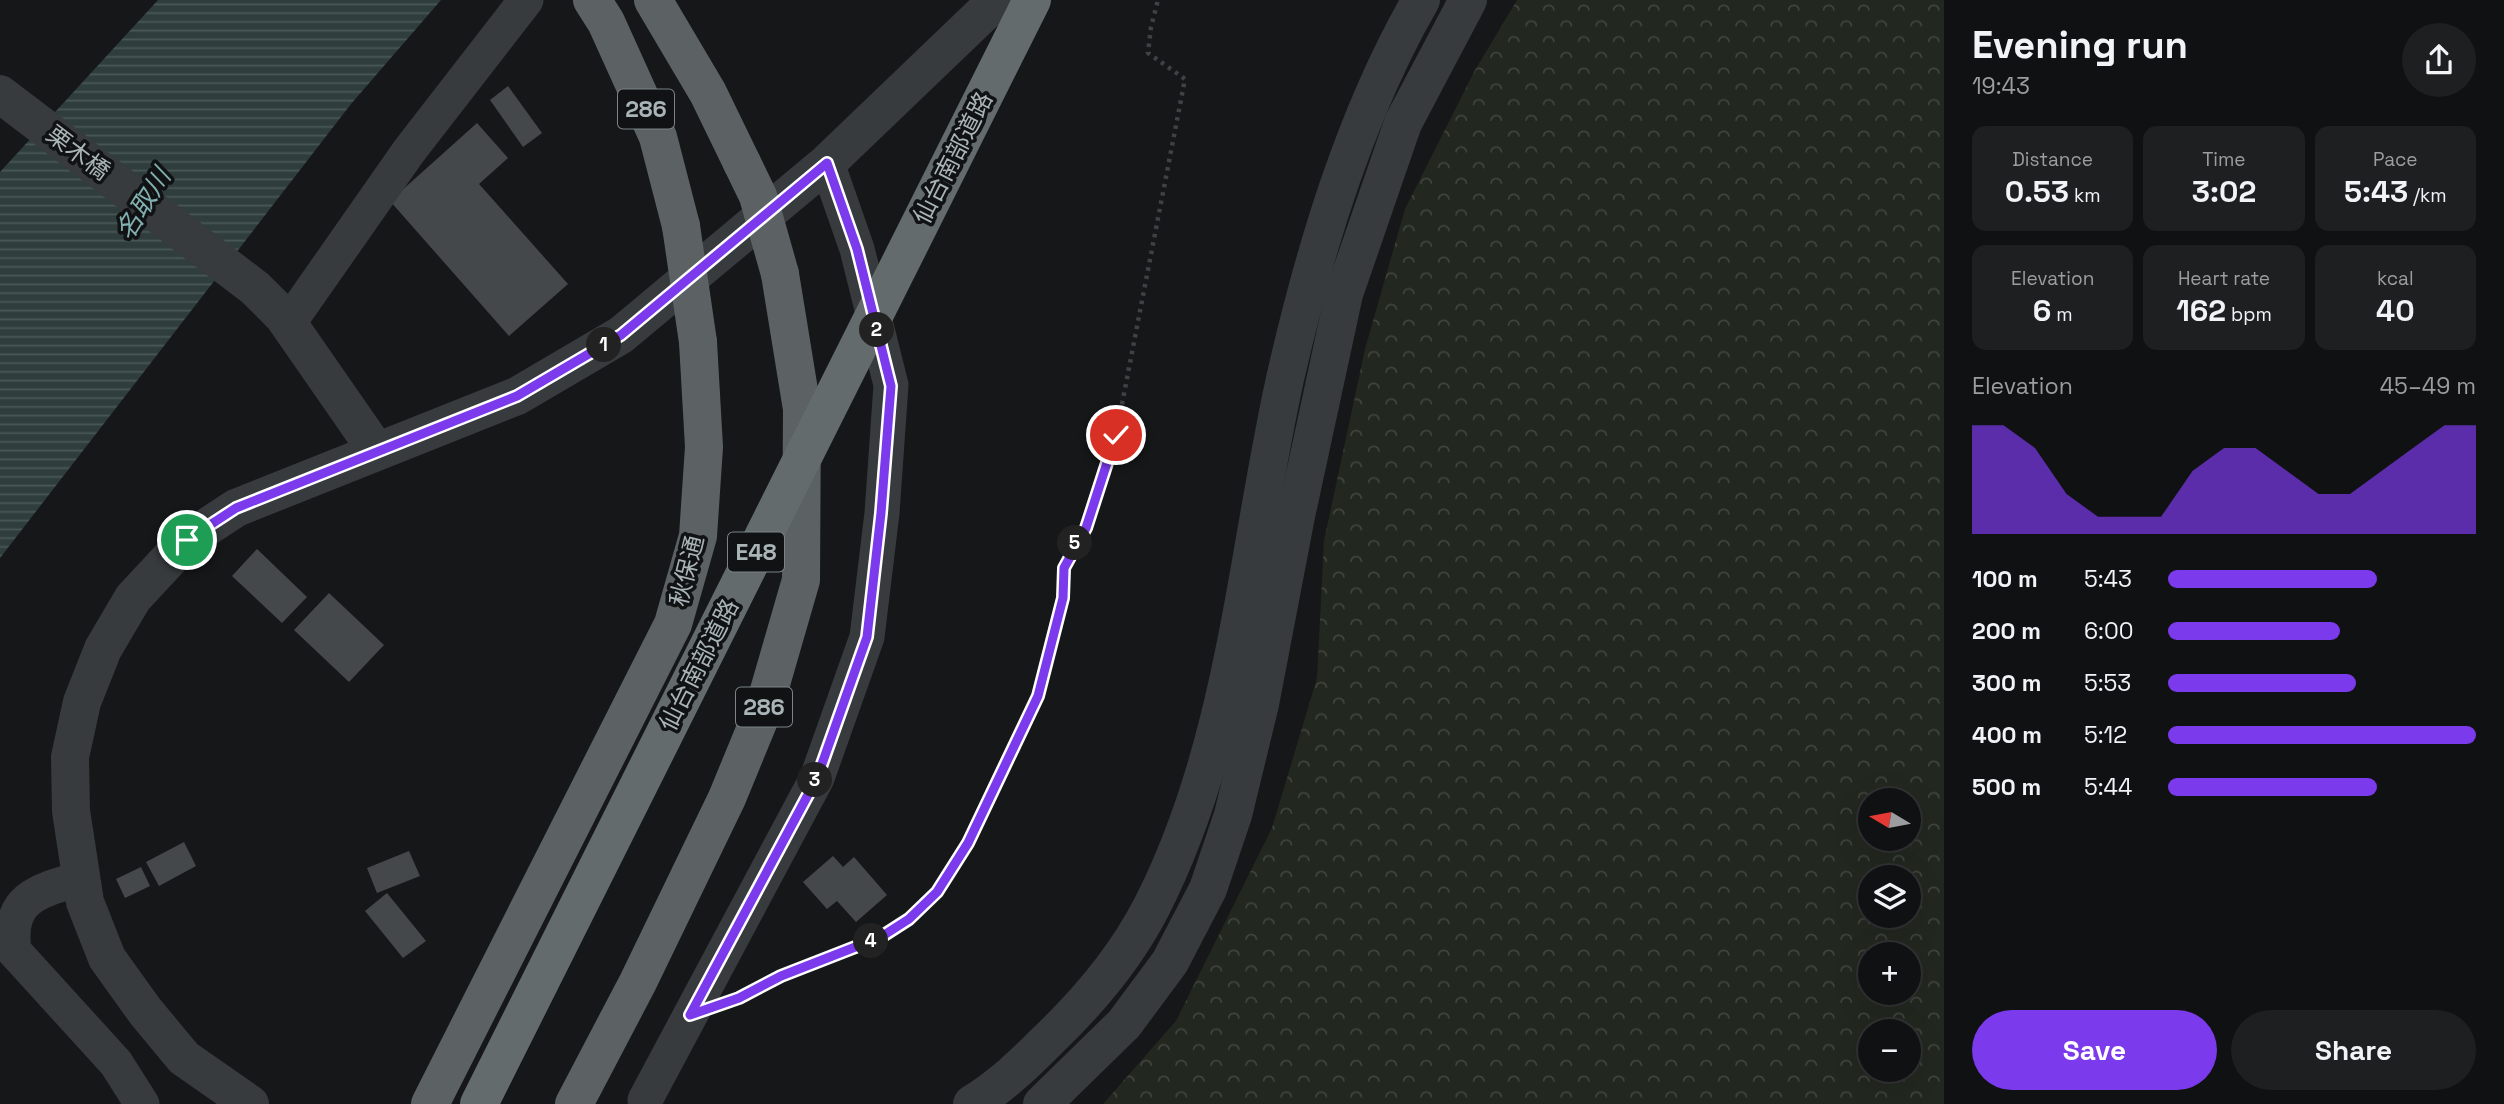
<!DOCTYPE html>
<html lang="en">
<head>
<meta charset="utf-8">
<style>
  body { margin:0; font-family:"Space Grotesk","Noto Sans JP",sans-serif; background:#1e1f20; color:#f1f3f6; height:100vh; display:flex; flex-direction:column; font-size:26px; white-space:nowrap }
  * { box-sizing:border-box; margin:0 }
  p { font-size:23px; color:#9c9d9f }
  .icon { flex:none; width:38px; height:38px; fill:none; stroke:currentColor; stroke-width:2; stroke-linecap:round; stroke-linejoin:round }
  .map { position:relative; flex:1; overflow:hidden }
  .details { display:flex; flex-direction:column; background:#101112; width:560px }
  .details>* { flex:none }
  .needle { width:46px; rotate:280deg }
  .tools { position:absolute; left:1858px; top:788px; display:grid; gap:14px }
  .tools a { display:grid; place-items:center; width:63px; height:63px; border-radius:50%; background:#101112; box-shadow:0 7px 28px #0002,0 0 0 2px #303132; font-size:35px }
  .pin { position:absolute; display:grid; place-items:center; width:60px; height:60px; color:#fff; margin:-30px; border:4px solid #fff; border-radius:50%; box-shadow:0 2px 7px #0007 }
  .km { position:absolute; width:35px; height:35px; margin:-18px; border-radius:50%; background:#222; color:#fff; font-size:19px; line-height:35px; text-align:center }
  .round { display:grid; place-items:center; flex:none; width:74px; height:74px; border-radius:37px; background:#1e1f20 }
  .head { display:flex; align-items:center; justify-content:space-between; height:119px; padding:0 28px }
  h1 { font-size:38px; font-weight:700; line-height:52px }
  .stats { display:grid; grid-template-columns:repeat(3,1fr); gap:10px; height:119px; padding:7px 28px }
  .stats div { display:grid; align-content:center; border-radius:14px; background:#1e1f20; text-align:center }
  .stats b { font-size:30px; font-weight:700 }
  .stats small { font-size:19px; font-weight:400 }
  .stats p { font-size:19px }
  .chart { height:196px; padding:14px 28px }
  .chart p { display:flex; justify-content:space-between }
  .chart svg { width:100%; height:126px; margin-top:7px; fill:#7c3aed; opacity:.7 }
  .action { display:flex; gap:14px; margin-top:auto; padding:14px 28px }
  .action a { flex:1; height:80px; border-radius:42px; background:#7c3aed; color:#fff; font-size:28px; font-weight:700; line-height:80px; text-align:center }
  .action a+a { background:#1e1f20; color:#f1f3f6 }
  ul { padding:0 28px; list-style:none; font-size:23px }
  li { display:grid; grid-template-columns:112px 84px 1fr; align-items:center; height:52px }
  li i { height:18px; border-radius:9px; background:#7c3aed }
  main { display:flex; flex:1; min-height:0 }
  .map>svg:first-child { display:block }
  .forest { fill:url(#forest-crowns); fill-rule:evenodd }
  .water { fill:url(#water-rules) }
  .building { fill:#45484b }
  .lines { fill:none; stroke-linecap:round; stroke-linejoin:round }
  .path { stroke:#3d4244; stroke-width:4.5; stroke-dasharray:3.5 5; stroke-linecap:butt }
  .minor { stroke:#373b3d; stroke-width:35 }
  .tertiary { stroke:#373b3d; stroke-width:38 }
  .trunk { stroke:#5c6264; stroke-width:38 }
  .trunk-bridge { stroke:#5c6264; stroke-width:38 }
  .motorway-bridge { stroke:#646b6d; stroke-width:38 }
  .route-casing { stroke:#fff; stroke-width:14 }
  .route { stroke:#7c3aed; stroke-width:9 }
  .labels { text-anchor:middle; stroke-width:7; stroke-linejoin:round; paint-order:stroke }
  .shield { fill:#111213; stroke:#7b8386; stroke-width:2 }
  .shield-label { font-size:23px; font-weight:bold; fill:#a9b4b7 }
  .street-label { font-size:24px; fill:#a9b4b7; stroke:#111213 }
  .water-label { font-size:26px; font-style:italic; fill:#82b0b0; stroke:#111213 }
</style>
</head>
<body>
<main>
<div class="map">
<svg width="1944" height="1104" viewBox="0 0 1944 1104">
  <defs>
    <pattern id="forest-crowns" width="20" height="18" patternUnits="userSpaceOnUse" patternTransform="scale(1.75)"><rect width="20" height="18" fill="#222820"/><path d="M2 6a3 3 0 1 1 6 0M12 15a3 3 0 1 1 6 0" fill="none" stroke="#3f453e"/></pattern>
    <pattern id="water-rules" width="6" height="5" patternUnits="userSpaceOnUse" patternTransform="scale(1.75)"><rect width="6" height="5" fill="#2f3d3d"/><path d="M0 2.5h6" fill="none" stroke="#4a5757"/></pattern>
  </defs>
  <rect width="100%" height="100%" fill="#161718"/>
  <path class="forest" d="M1517,0H1944V1104H1103L1176,1021L1272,828L1317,678L1324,541L1365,349L1405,209L1474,72ZM1871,800H1909V838H1871ZM1871,877H1909V915H1871ZM1871,954H1909V992H1871ZM1871,1031H1909V1069H1871Z"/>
  <path class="water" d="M158,0H441L351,104L0,558V172Z"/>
  <g class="building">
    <path d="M508,86L542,133L523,147L490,100Z"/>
    <path d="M477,123L508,158L479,184L568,284L509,336L390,201Z"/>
    <path d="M257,549L307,597L282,623L232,576Z"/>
    <path d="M329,593L384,645L349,682L294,630Z"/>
    <path d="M184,842L196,866L159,886L146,862Z"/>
    <path d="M409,851L420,876L377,893L367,868Z"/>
    <path d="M833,856L843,867L854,857L887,895L856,922L837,901L827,909L803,882Z"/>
    <path d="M141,867L150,886L125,898L116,879Z"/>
    <path d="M387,893L426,941L403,958L365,911Z"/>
  </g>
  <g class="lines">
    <path class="path" d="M737,999L781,976L881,937L910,919L937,892L968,843L1038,696L1063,598L1064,568L1070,550L1086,528L1116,435L1185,79L1148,53L1151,27L1158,0"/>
    <g class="minor">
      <path d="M288,324L409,151L526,0"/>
      <path d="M80,879C36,891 7,899 14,951L116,1063L142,1104"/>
      <path d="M645,1100L817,778L867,637L882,513L891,385L857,249L827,163"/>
    </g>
    <g class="tertiary">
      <path d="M0,94L255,288L283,316L376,450"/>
      <path d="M250,1104L184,1058L145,1011L107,958L85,902L71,811L70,757L82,702L103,649L133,598L187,540L236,508L517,396L621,335L827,163L997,0"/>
      <path d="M972,1104C1001,1086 1023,1065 1047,1041C1088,1002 1126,957 1152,906C1235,743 1246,556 1285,379C1314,251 1355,114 1421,0"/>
      <path d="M1042,1104L1124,1024L1170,962L1208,889L1233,815L1260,704L1296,516L1344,294L1403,123L1468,0"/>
    </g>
    <g class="trunk">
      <path d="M592,0L606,22L658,137L681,226"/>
      <path d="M653,0L708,93L742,163"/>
      <path d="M430,1104L673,624L698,536L704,447L698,342"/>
      <path d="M574,1104L638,982L727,798L764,708L801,580L802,409L780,274"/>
    </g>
    <g class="trunk-bridge">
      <path d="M742,163L758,196L780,274"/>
      <path d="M681,226L698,342"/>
    </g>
    <path class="motorway-bridge" d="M479,1104L1032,0"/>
  </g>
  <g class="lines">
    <defs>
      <path id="route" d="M187,540L236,508L517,396L621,335L827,163L857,249L891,386L881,513L867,637L817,778L690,1015L739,998L781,976L881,937L909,919L937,892L968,843L1038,696L1063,598L1064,568L1086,528L1116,435"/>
    </defs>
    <use href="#route" class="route-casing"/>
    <use href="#route" class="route"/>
  </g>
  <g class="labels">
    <g class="shield">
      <rect x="618" y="89.5" width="56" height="39" rx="5"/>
      <rect x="728" y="532.5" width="56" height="39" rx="5"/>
      <rect x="736" y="687.5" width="56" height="39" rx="5"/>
    </g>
    <g class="shield-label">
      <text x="646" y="117">286</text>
      <text x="756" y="560">E48</text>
      <text x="764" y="715">286</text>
    </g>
    <g class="street-label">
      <text transform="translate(78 153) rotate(37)" y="8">栗木橋</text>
      <text transform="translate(953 158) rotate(-63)" y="8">仙台南部道路</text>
      <text transform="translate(687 571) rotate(-76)" y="8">秋保通</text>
      <text transform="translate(699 665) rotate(-63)" y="8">仙台南部道路</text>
    </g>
    <g class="water-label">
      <text transform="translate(143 204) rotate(-58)" y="9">名取川</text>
    </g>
  </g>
</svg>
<div class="tools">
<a><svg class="needle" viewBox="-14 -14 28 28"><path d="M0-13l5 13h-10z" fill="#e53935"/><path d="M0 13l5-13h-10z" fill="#9c9d9f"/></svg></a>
<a><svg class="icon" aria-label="layers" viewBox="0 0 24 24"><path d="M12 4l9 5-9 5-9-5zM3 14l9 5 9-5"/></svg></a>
<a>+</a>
<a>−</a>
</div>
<div class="pin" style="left:187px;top:540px;background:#1e9e55"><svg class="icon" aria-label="arrive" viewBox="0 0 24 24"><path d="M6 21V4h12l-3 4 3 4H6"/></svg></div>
<div class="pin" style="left:1116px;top:435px;background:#d93025"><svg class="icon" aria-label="check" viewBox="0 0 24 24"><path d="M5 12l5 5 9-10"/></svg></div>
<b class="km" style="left:604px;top:345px">1</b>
<b class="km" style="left:877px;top:330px">2</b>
<b class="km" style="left:815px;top:780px">3</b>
<b class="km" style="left:871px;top:941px">4</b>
<b class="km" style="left:1075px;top:543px">5</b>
</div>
<section class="details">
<div class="head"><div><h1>Evening run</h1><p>19:43</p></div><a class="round"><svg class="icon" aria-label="share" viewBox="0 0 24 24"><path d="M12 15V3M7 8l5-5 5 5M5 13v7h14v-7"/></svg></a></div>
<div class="stats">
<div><p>Distance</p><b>0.53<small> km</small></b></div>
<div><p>Time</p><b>3:02</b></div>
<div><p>Pace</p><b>5:43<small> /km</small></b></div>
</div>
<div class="stats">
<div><p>Elevation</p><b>6<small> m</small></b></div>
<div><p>Heart rate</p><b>162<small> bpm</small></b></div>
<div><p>kcal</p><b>40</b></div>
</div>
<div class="chart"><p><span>Elevation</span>45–49 m</p>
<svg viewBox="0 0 160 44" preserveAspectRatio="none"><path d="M0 44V6L10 6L20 14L30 30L40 38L50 38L60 38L70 22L80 14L90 14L100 22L110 30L120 30L130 22L140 14L150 6L160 6V44z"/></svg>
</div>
<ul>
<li><b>100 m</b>5:43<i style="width:68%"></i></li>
<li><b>200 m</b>6:00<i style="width:56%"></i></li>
<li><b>300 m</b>5:53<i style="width:61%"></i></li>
<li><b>400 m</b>5:12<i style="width:100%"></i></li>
<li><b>500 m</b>5:44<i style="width:68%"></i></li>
</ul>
<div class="action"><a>Save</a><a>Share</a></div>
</section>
</main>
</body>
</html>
